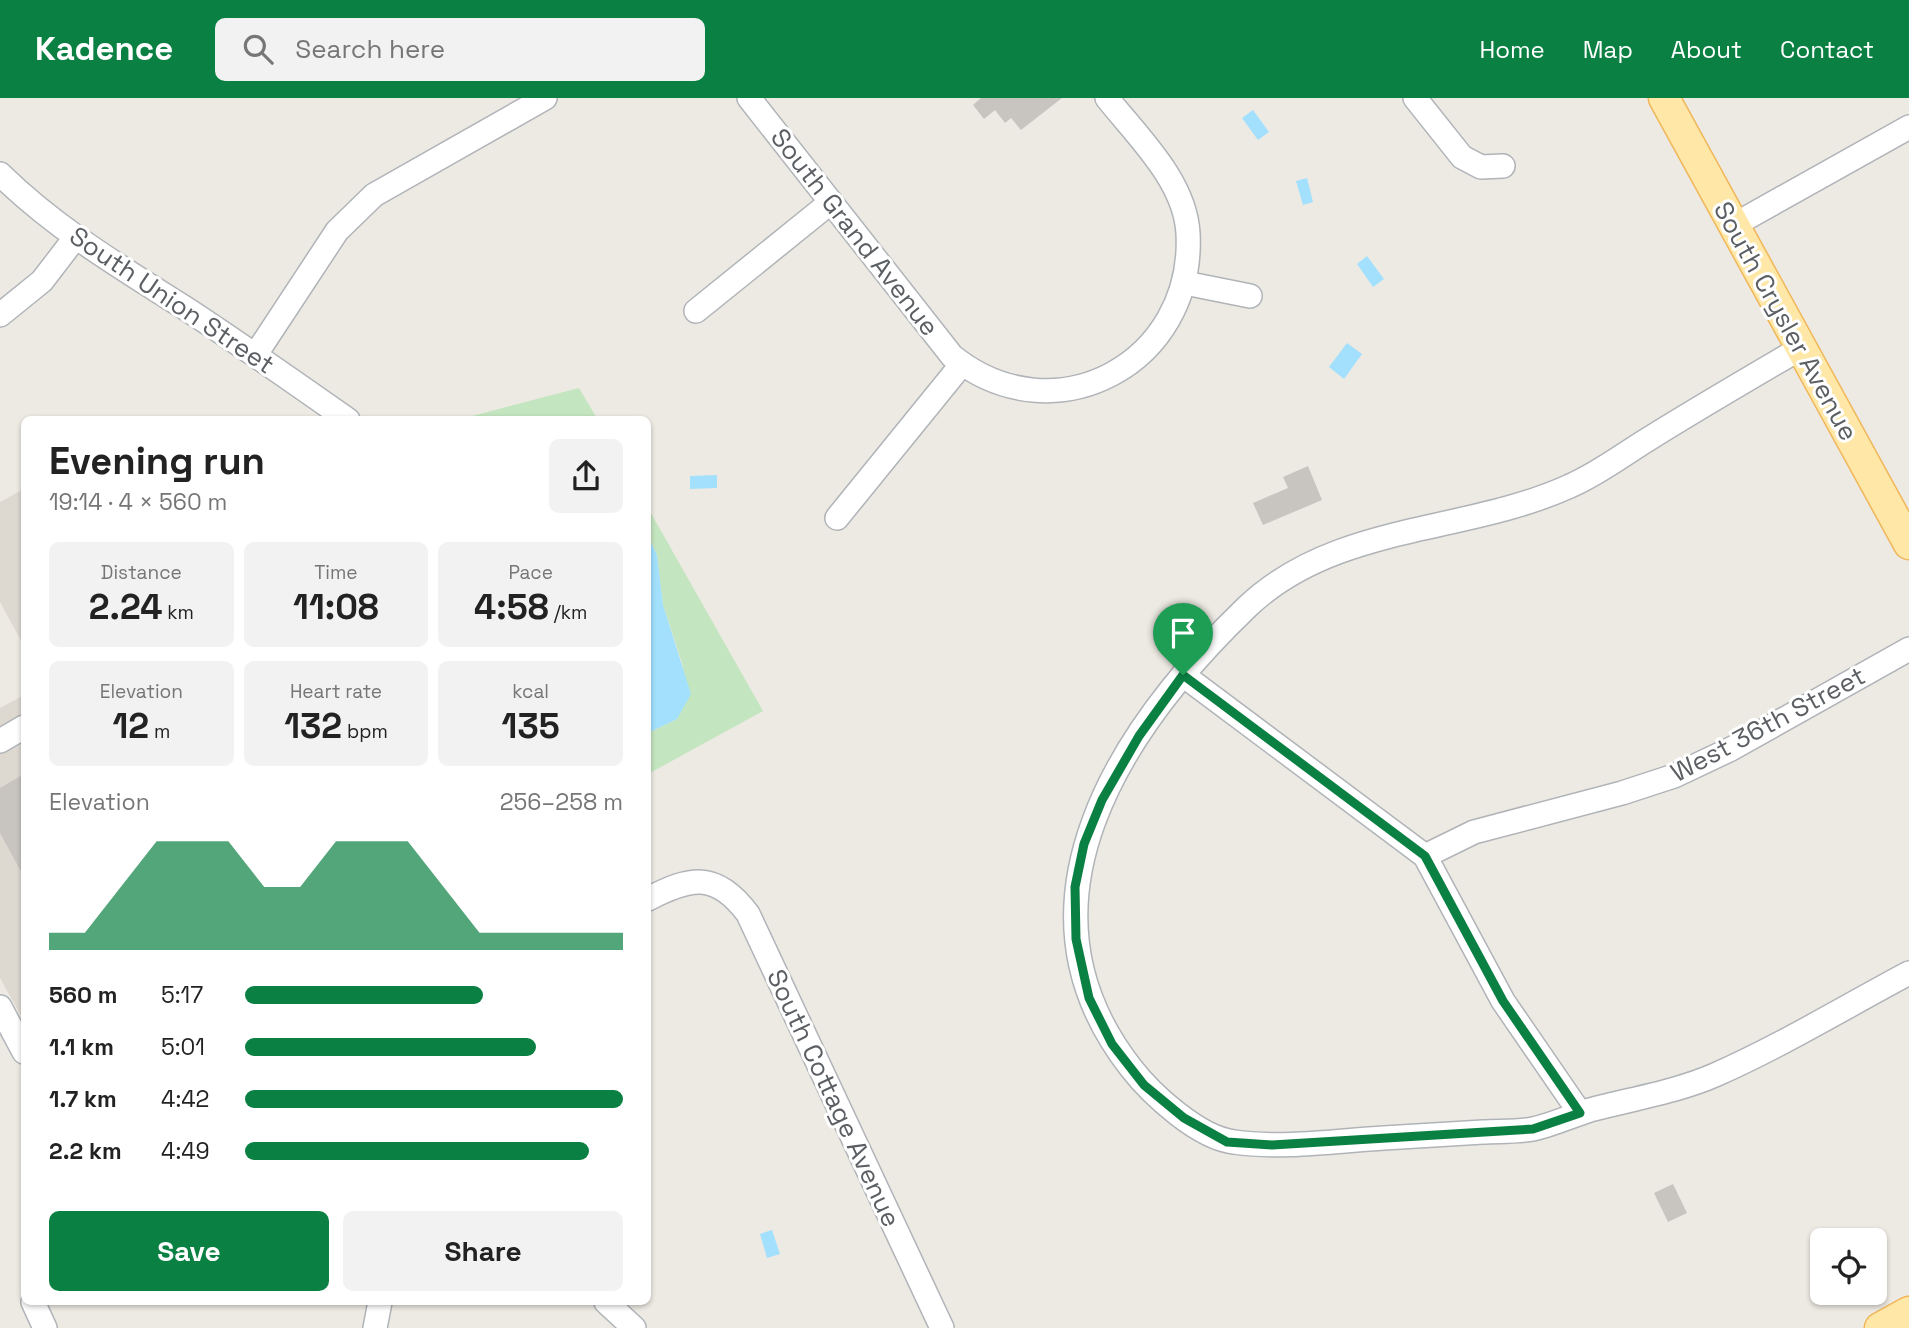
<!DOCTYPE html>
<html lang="en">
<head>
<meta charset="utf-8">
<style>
  body { margin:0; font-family:"Space Grotesk",sans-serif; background:#f2f2f2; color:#222; height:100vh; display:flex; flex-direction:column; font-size:26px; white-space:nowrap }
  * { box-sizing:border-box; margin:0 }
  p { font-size:23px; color:#767676 }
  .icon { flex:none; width:38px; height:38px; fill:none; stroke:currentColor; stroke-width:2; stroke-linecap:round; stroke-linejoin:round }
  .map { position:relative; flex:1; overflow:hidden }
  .drawer { position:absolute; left:21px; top:318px; width:630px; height:889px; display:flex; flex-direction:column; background:#fff; border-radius:10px; box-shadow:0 2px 5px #0004 }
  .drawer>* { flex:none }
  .tools { position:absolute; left:1810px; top:1130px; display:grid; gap:14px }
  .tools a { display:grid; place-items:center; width:77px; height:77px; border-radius:10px; background:#fff; box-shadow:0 2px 5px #0004; font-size:35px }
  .pin { position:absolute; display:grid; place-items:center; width:60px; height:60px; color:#fff; margin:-72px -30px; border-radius:50% 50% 50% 0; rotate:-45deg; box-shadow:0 0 7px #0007 }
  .pin .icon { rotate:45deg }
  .round { display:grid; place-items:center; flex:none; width:74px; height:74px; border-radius:10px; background:#f2f2f2 }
  .head { display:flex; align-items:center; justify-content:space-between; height:119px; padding:0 28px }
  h1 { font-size:38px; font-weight:600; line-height:52px }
  .stats { display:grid; grid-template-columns:repeat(3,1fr); gap:10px; height:119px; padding:7px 28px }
  .stats div { display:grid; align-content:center; border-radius:10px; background:#f2f2f2; text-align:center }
  .stats b { font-size:35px; font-weight:600 }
  .stats small { font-size:19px; font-weight:400 }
  .stats p { font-size:19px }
  .chart { height:196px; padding:14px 28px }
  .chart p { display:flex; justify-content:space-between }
  .chart svg { width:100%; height:126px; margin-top:7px; fill:#0b8043; opacity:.7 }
  .cta { display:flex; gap:14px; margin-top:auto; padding:14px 28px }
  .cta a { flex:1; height:80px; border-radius:10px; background:#0b8043; color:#fff; font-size:28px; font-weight:600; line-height:80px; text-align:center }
  .cta a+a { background:#f2f2f2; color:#222 }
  ul { padding:0 28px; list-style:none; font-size:23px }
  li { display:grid; grid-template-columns:112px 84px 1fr; align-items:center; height:52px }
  li i { height:18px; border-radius:9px; background:#0b8043 }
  header { display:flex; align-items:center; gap:42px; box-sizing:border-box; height:98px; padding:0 35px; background:#0b8043; color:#fff }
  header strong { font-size:33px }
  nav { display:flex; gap:38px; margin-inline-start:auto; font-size:24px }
  .search { width:490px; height:63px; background:#f2f2f2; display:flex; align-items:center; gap:18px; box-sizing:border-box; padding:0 24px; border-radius:10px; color:#767676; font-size:26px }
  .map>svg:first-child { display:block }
  .education { fill:#ddd9d1 }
  .green { fill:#c3e5bf }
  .water { fill:#a2e0fe }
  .building { fill:#c8c5c0 }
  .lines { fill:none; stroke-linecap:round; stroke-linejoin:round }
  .minor-casing { stroke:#b0b4b8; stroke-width:26 }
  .major-casing { stroke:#f0b659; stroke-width:33 }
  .minor { stroke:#fff; stroke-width:23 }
  .major { stroke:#fee7a7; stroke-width:30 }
  .route-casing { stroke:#fff; stroke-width:14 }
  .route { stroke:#0b8043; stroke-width:9 }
  .labels { text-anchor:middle; stroke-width:6; stroke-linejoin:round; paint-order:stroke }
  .street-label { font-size:26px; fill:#5b5f63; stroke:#fff }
</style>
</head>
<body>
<header>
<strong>Kadence</strong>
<div class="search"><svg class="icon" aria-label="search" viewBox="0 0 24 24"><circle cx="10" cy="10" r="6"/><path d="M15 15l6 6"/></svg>Search here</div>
<nav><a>Home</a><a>Map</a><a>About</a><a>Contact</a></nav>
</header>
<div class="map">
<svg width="1909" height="1230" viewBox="0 0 1909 1230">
  <rect width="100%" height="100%" fill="#edeae3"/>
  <g class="education">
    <path d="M24,391V548L0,504V404Z"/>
    <path d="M24,597V923L0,880V610Z"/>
  </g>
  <g class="green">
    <path d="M579,290L598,322H457Z"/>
    <path d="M648,410L763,613L648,676V635L677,621L683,568L663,507L657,457L648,438Z"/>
  </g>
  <g class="water">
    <path d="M1253,12L1269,34L1258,42L1242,20Z"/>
    <path d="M1307,80L1313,104L1303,107L1296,83Z"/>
    <path d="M1367,158L1384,181L1373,189L1357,166Z"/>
    <path d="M1347,245L1362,256L1344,281L1329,269Z"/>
    <path d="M717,377V390L690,391V378Z"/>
    <path d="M648,438L657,457L663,507L691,596L677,621L648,635Z"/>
    <path d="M772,1132L780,1156L767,1160L760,1136Z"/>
  </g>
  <g class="building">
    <path d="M981,0H1062L1021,32L1011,20L1005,25L995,12L984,21L973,7Z"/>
    <path d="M1308,368L1322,402L1263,427L1253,405L1288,390L1283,379Z"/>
    <path d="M24,676V779L0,735V690Z"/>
    <path d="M1673,1086L1687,1115L1668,1124L1654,1095Z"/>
  </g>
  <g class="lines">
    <defs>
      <g id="minor">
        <path d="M749,0L952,258C1055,341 1195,265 1188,135C1185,83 1138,39 1107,0"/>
        <path d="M1415,0L1462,59L1481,69L1503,68"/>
        <path d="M0,76C55,130 120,169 185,210C240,246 294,284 348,322"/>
        <path d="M1734,127L1909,29"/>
        <path d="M1185,185L1250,198"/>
        <path d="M696,213L831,104"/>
        <path d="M0,217L42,183L75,140"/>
        <path d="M1801,250C1750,280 1698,310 1647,342C1621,358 1598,376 1570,388C1465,436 1335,425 1247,509C1121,630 1003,806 1131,970C1152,997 1199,1040 1234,1044C1284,1051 1335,1043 1384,1040C1417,1038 1450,1036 1483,1034C1499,1033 1517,1034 1533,1031C1552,1027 1571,1018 1590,1012C1631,1001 1676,994 1715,977C1781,948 1845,909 1909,875"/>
        <path d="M256,256L337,133L374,97L545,0"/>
        <path d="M837,420L962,266"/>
        <path d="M1183,577L1425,758L1503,903L1580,1015"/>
        <path d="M0,643L24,629"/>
        <path d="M1425,758L1474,734L1622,695L1674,678L1731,651L1909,551"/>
        <path d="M648,801C690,779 716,773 748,816L942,1230"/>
        <path d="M0,909L24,954"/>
        <path d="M33,1204L45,1230"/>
        <path d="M606,1204L634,1230"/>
        <path d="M375,1230L380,1204"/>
      </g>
      <g id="major">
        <path d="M1664,0L1909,446"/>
        <path d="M1880,1230L1909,1214"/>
      </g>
    </defs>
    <use href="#minor" class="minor-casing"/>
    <use href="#major" class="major-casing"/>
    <use href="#minor" class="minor"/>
    <use href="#major" class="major"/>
  </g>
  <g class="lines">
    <defs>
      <path id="route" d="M1183,577L1425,758L1503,903L1580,1015L1533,1031L1272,1047L1227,1044L1184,1020L1144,987L1112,946L1089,900L1076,841L1075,789L1084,746L1102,702L1139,638Z"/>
    </defs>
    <use href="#route" class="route-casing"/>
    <use href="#route" class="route"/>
  </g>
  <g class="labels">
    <g class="street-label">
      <text transform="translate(855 134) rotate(52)" y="9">South Grand Avenue</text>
      <text transform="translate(172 202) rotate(34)" y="9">South Union Street</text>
      <text transform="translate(1786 223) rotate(61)" y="9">South Crysler Avenue</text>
      <text transform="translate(1768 626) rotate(-28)" y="9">West 36th Street</text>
      <text transform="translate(834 1000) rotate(65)" y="9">South Cottage Avenue</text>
    </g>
  </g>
</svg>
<div class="tools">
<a><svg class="icon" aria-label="locate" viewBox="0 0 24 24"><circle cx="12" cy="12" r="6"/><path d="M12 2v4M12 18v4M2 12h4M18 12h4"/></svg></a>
</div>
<div class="pin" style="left:1183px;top:577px;background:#1e9e55"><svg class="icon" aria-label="arrive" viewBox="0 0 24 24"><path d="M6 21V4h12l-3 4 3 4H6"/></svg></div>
<section class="drawer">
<div class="head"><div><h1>Evening run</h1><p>19:14 · 4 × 560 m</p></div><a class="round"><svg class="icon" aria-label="share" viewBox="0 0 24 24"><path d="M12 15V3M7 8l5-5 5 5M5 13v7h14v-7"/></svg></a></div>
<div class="stats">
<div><p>Distance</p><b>2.24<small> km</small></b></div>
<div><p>Time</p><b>11:08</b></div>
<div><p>Pace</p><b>4:58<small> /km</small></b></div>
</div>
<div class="stats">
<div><p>Elevation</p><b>12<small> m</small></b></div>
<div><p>Heart rate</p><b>132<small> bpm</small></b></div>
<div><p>kcal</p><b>135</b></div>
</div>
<div class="chart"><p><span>Elevation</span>256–258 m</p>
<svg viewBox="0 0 160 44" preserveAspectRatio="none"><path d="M0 44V38L10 38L20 22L30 6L40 6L50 6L60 22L70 22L80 6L90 6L100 6L110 22L120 38L130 38L140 38L150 38L160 38V44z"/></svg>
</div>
<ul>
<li><b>560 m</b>5:17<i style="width:63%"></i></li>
<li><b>1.1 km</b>5:01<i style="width:77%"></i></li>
<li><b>1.7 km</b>4:42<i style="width:100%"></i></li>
<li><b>2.2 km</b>4:49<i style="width:91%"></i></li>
</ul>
<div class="cta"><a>Save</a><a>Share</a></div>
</section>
</div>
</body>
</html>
